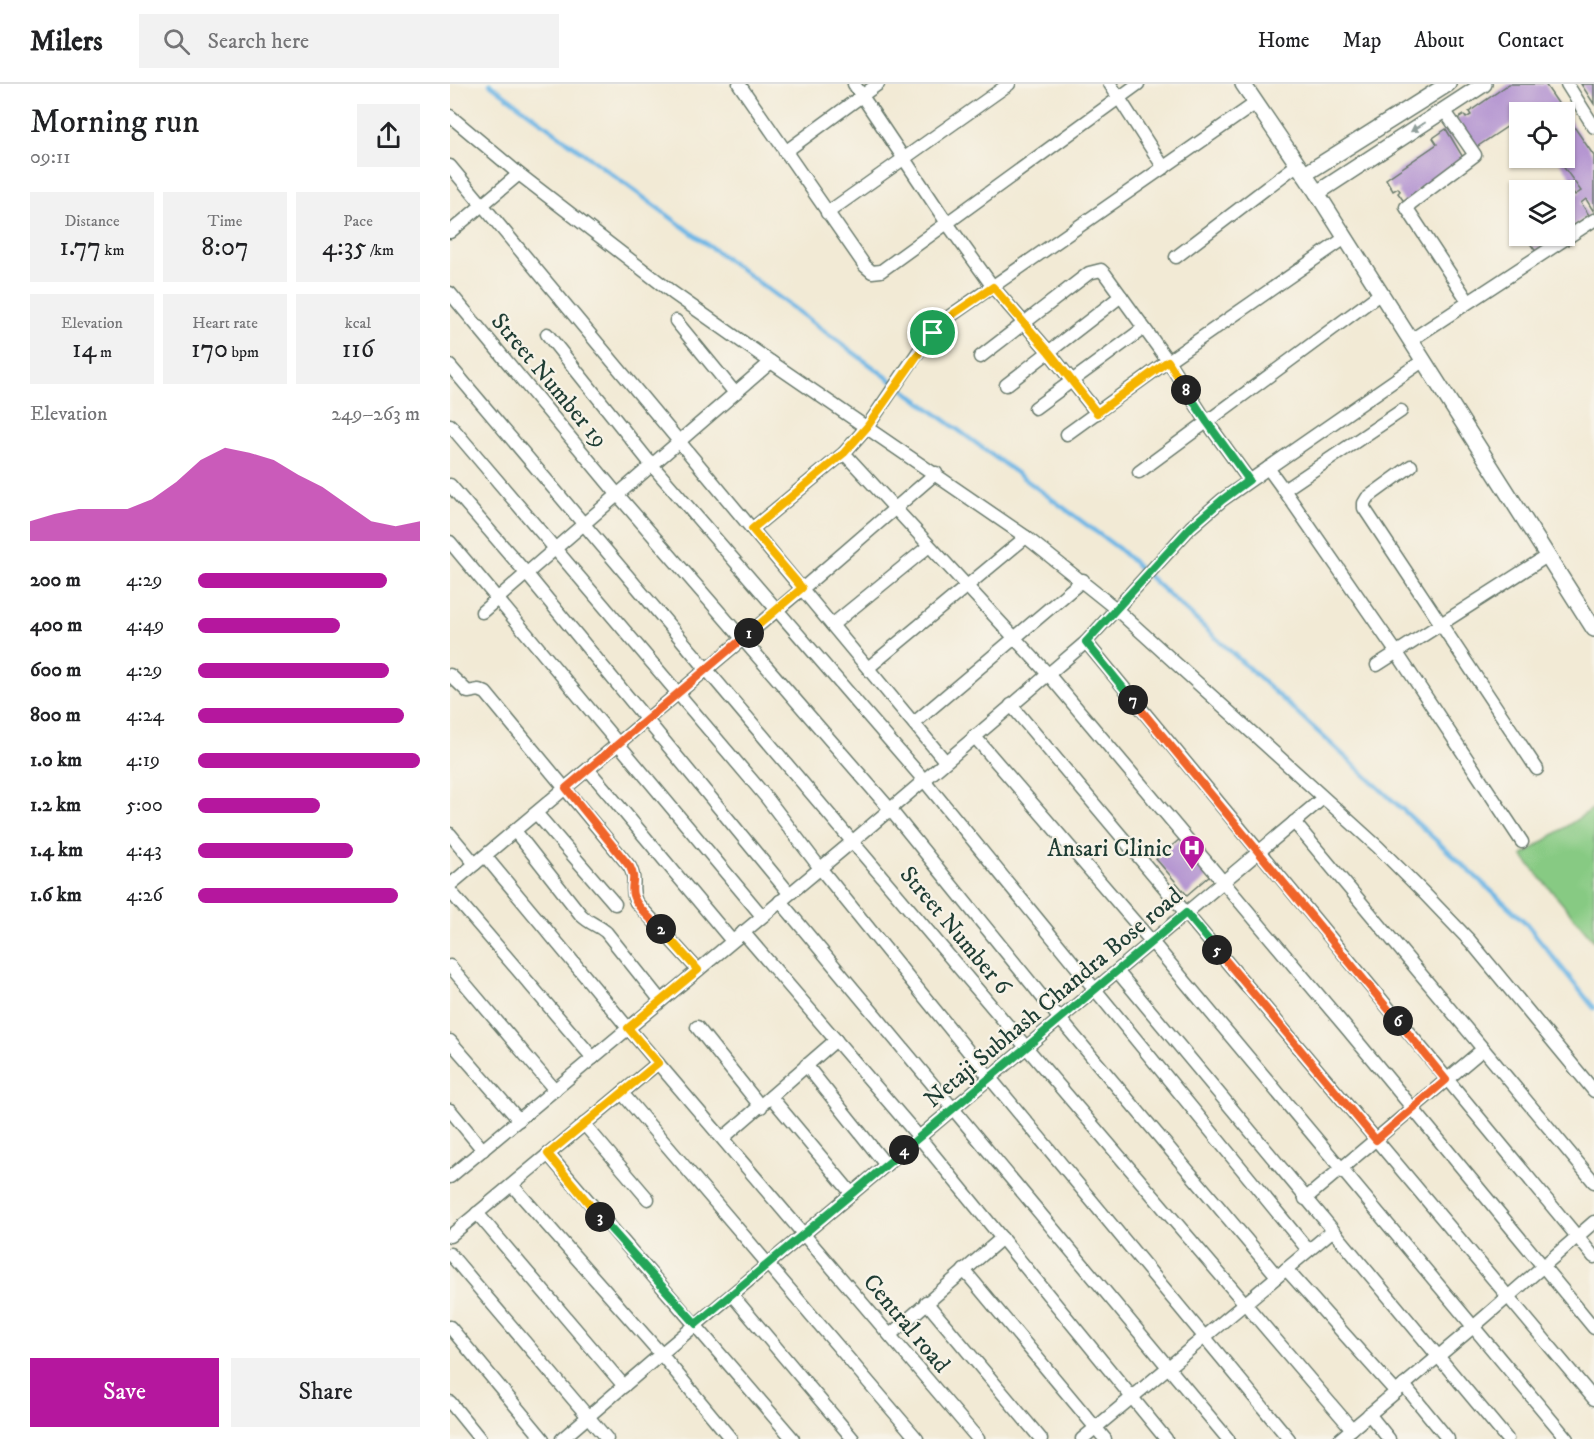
<!DOCTYPE html>
<html lang="en">
<head>
<meta charset="utf-8">
<style>
  body { margin:0; font-family:"IM FELL DW Pica",serif; background:#f2f2f2; color:#202124; height:100vh; display:flex; flex-direction:column; font-size:22px; white-space:nowrap }
  * { box-sizing:border-box; margin:0 }
  p { font-size:20px; color:#757577 }
  .icon { flex:none; width:33px; height:33px; fill:none; stroke:currentColor; stroke-width:2; stroke-linecap:round; stroke-linejoin:round }
  .map { position:relative; flex:1; overflow:hidden }
  .details { display:flex; flex-direction:column; background:#fff; width:450px }
  .details>* { flex:none }
  .controls { position:absolute; left:1059px; top:18px; display:grid; gap:12px }
  .controls a { display:grid; place-items:center; width:66px; height:66px; border-radius:0px; background:#fff; box-shadow:0 2px 4px #0004; font-size:30px }
  .pin { position:absolute; display:grid; place-items:center; width:51px; height:51px; color:#fff; margin:-26px; border:3px solid #fff; border-radius:50%; box-shadow:0 2px 6px #0007 }
  .km { position:absolute; width:30px; height:30px; margin:-15px; border-radius:50%; background:#222; color:#fff; font-size:16px; line-height:30px; text-align:center }
  .round { display:grid; place-items:center; flex:none; width:63px; height:63px; border-radius:0px; background:#f2f2f2 }
  .headline { display:flex; align-items:center; justify-content:space-between; height:102px; padding:0 30px }
  h1 { font-size:33px; font-weight:600; line-height:45px }
  .metrics { display:grid; grid-template-columns:repeat(3,1fr); gap:9px; height:102px; padding:6px 30px }
  .metrics div { display:grid; align-content:center; border-radius:0px; background:#f2f2f2; text-align:center }
  .metrics b { font-size:26px; font-weight:600 }
  .metrics small { font-size:16px; font-weight:400 }
  .metrics p { font-size:16px }
  .chart { height:168px; padding:12px 30px }
  .chart p { display:flex; justify-content:space-between }
  .chart svg { width:100%; height:108px; margin-top:6px; fill:#b5179e; opacity:.7 }
  .action { display:flex; gap:12px; margin-top:auto; padding:12px 30px }
  .action a { flex:1; height:69px; border-radius:0px; background:#b5179e; color:#fff; font-size:24px; font-weight:600; line-height:69px; text-align:center }
  .action a+a { background:#f2f2f2; color:#202124 }
  ul { padding:0 30px; list-style:none; font-size:20px }
  li { display:grid; grid-template-columns:96px 72px 1fr; align-items:center; height:45px }
  li i { height:15px; border-radius:8px; background:#b5179e }
  header { display:flex; align-items:center; gap:36px; box-sizing:border-box; height:84px; padding:0 30px; background:#fff; border-bottom:2px solid #e0e0e0 }
  header strong { font-size:28px }
  nav { display:flex; gap:33px; margin-inline-start:auto; font-size:21px }
  .search { width:420px; height:54px; background:#f2f2f2; display:flex; align-items:center; gap:15px; box-sizing:border-box; padding:0 21px; border-radius:0px; color:#757577; font-size:22px }
  main { display:flex; flex:1; min-height:0 }
  .map>svg:first-child { display:block }
  .green { fill:#87ca83; stroke:#53845c; stroke-width:1.5 }
  .lines { fill:none; stroke-linecap:round; stroke-linejoin:round }
  .stream { stroke:#6db6e5; stroke-width:4.5 }
  .building { fill:#b596d1 }
  .minor-casing { stroke:#697a6c; stroke-width:15 }
  .tertiary-casing { stroke:#697a6c; stroke-width:18 }
  .minor { stroke:#fff; stroke-width:12 }
  .tertiary { stroke:#fff; stroke-width:15 }
  .oneway { fill:#8f9e9a }
  .split-1-casing { stroke:#fff; stroke-width:12 }
  .split-2-casing { stroke:#fff; stroke-width:12 }
  .split-3-casing { stroke:#fff; stroke-width:12 }
  .split-4-casing { stroke:#fff; stroke-width:12 }
  .split-5-casing { stroke:#fff; stroke-width:12 }
  .split-6-casing { stroke:#fff; stroke-width:12 }
  .split-7-casing { stroke:#fff; stroke-width:12 }
  .split-8-casing { stroke:#fff; stroke-width:12 }
  .split-9-casing { stroke:#fff; stroke-width:12 }
  .split-1 { stroke:#f5b400; stroke-width:8 }
  .split-2 { stroke:#f0652b; stroke-width:8 }
  .split-3 { stroke:#f5b400; stroke-width:8 }
  .split-4 { stroke:#22a559; stroke-width:8 }
  .split-5 { stroke:#22a559; stroke-width:8 }
  .split-6 { stroke:#f0652b; stroke-width:8 }
  .split-7 { stroke:#f0652b; stroke-width:8 }
  .split-8 { stroke:#22a559; stroke-width:8 }
  .split-9 { stroke:#f5b400; stroke-width:8 }
  .labels { text-anchor:middle; stroke-width:4.5; stroke-linejoin:round; paint-order:stroke }
  .street-label { font-size:24px; fill:#1f3d34; stroke:#f7f3e8 }
  .poi-label { font-size:24px; fill:#1f3d34; stroke:#f7f3e8; text-anchor:end }
</style>
</head>
<body>
<header>
<strong>Milers</strong>
<div class="search"><svg class="icon" aria-label="search" viewBox="0 0 24 24"><circle cx="10" cy="10" r="6"/><path d="M15 15l6 6"/></svg>Search here</div>
<nav><a>Home</a><a>Map</a><a>About</a><a>Contact</a></nav>
</header>
<main>
<section class="details">
<div class="headline"><div><h1>Morning run</h1><p>09:11</p></div><a class="round"><svg class="icon" aria-label="share" viewBox="0 0 24 24"><path d="M12 15V3M7 8l5-5 5 5M5 13v7h14v-7"/></svg></a></div>
<div class="metrics">
<div><p>Distance</p><b>1.77<small> km</small></b></div>
<div><p>Time</p><b>8:07</b></div>
<div><p>Pace</p><b>4:35<small> /km</small></b></div>
</div>
<div class="metrics">
<div><p>Elevation</p><b>14<small> m</small></b></div>
<div><p>Heart rate</p><b>170<small> bpm</small></b></div>
<div><p>kcal</p><b>116</b></div>
</div>
<div class="chart"><p><span>Elevation</span>249–263 m</p>
<svg viewBox="0 0 160 44" preserveAspectRatio="none"><path d="M0 44V36L10 33L20 31L30 31L40 31L50 27L60 20L70 11L80 6L90 8L100 11L110 17L120 22L130 29L140 36L150 38L160 36V44z"/></svg>
</div>
<ul>
<li><b>200 m</b>4:29<i style="width:85%"></i></li>
<li><b>400 m</b>4:49<i style="width:64%"></i></li>
<li><b>600 m</b>4:29<i style="width:86%"></i></li>
<li><b>800 m</b>4:24<i style="width:93%"></i></li>
<li><b>1.0 km</b>4:19<i style="width:100%"></i></li>
<li><b>1.2 km</b>5:00<i style="width:55%"></i></li>
<li><b>1.4 km</b>4:43<i style="width:70%"></i></li>
<li><b>1.6 km</b>4:26<i style="width:90%"></i></li>
</ul>
<div class="action"><a>Save</a><a>Share</a></div>
</section>
<div class="map">
<svg width="1144" height="1355" viewBox="0 0 1144 1355">
  <rect width="100%" height="100%" fill="#f7f3e8"/>
  <filter id="ink" filterUnits="userSpaceOnUse"><feTurbulence type="fractalNoise" baseFrequency=".0167" numOctaves="2"/><feDisplacementMap in="SourceGraphic" scale="12" xChannelSelector="R" yChannelSelector="G"/><feConvolveMatrix kernelMatrix="1 2 1 2 8 2 1 2 1" color-interpolation-filters="sRGB"/></filter>
  <filter id="wash" filterUnits="userSpaceOnUse"><feTurbulence type="fractalNoise" baseFrequency=".008" numOctaves="4" result="noise"/><feDisplacementMap in="SourceGraphic" scale="24" xChannelSelector="R" yChannelSelector="G"/><feGaussianBlur stdDeviation="1.35" result="paint"/><feColorMatrix in="noise" values="0 0 0 0 0 0 0 0 0 0 0 0 0 0 0 0 0 1.4 0 .05"/><feComposite in="paint" operator="in"/></filter>
  <g filter="url(#wash)">
    <rect width="100%" height="100%" fill="#f2ead5"/>
    <path class="green" d="M1144,724V857L1072,772Z"/>
    <g class="lines">
      <path class="stream" d="M40,0L668,464L1075,838L1144,924"/>
    </g>
    <g id="blocks">
      <g class="building">
        <path d="M1059,0H1095L1144,72V128L1136,115L1131,119L1139,131L1114,148V106H1106L1117,99L1125,111L1131,107L1107,74H1114V28H1088L1085,24L1078,28H1070V34L1025,64L1006,36L1014,31L1016,34L1021,31L1019,28Z"/>
        <path d="M1131,0H1144V20Z"/>
        <path d="M996,45L1014,75L972,107L971,104L966,107L968,110L955,119L948,109L950,107L948,104L943,107L936,95L987,60L983,54Z"/>
        <path d="M1075,152H1109L1086,168Z"/>
        <path d="M730,755L760,791L737,811L706,775Z"/>
      </g>
    </g>
  </g>
  <g filter="url(#ink)">
    <use href="#blocks" fill-opacity="0" stroke="#697a6c" stroke-width="1.5"/>
    <g class="lines">
      <defs>
        <g id="minor">
          <path d="M289,0L415,182L422,188L431,187L688,0"/>
          <path d="M404,0L497,139L543,203L599,268L647,329"/>
          <path d="M660,0L714,84"/>
          <path d="M1117,0L1144,43"/>
          <path d="M994,26L1025,71L956,123L1018,217"/>
          <path d="M0,32L69,90L223,209L321,278L576,453L666,525L928,763L972,807L1020,857L1144,1007"/>
          <path d="M335,68L428,0"/>
          <path d="M0,82L495,677"/>
          <path d="M377,129L559,0"/>
          <path d="M0,148L69,90"/>
          <path d="M726,173L848,80"/>
          <path d="M0,209L167,410L439,724L610,935L827,1192"/>
          <path d="M226,237L285,309"/>
          <path d="M97,250L201,380L473,695L858,1166"/>
          <path d="M961,256L1144,136"/>
          <path d="M530,273L639,189L651,186L655,190L718,277L757,338L799,396"/>
          <path d="M0,282L576,963L902,1345"/>
          <path d="M556,301L671,212"/>
          <path d="M585,324L694,244"/>
          <path d="M951,327L834,406L947,569L1072,758"/>
          <path d="M0,341L316,713L370,784L540,994L839,1355"/>
          <path d="M617,350L718,277L895,154"/>
          <path d="M394,369L598,590L898,946L1144,1244"/>
          <path d="M961,382L917,414L914,419V424L1087,685"/>
          <path d="M818,384L834,406"/>
          <path d="M689,388L931,209"/>
          <path d="M0,401L76,489L339,809"/>
          <path d="M302,445L394,369L417,343L471,264L496,235L806,19"/>
          <path d="M0,458L312,832"/>
          <path d="M32,528L321,278"/>
          <path d="M382,541L479,462"/>
          <path d="M636,558L1144,1173"/>
          <path d="M927,581L1097,472"/>
          <path d="M418,584L576,453"/>
          <path d="M0,591L18,608L29,606L36,609L180,783C188,799 179,802 186,818L248,886"/>
          <path d="M561,621L1144,1315"/>
          <path d="M464,639L633,496"/>
          <path d="M524,652L702,858L1117,1355"/>
          <path d="M138,685L282,857"/>
          <path d="M86,729L165,820"/>
          <path d="M844,738L1144,1098"/>
          <path d="M65,747L131,831C141,841 147,840 156,848L211,917"/>
          <path d="M0,750L25,780"/>
          <path d="M35,772L178,944L528,1355"/>
          <path d="M0,801L352,505L486,389"/>
          <path d="M0,807L143,974"/>
          <path d="M330,817L778,1355"/>
          <path d="M293,848L469,1053L716,1355"/>
          <path d="M0,882L105,1006"/>
          <path d="M667,887L1057,1355"/>
          <path d="M247,943L311,1023"/>
          <path d="M0,957L69,1036"/>
          <path d="M356,981L436,1081"/>
          <path d="M172,1009L467,1355"/>
          <path d="M321,1013L402,1110"/>
          <path d="M0,1026L33,1066"/>
          <path d="M134,1040L198,1115"/>
          <path d="M273,1054L386,956"/>
          <path d="M98,1070L343,1355"/>
          <path d="M0,1093L403,757L636,558L741,443L772,416L974,276"/>
          <path d="M62,1101L211,1270L281,1355"/>
          <path d="M855,1115L1032,966"/>
          <path d="M27,1129L174,1302"/>
          <path d="M0,1152L208,979"/>
          <path d="M0,1170L157,1355"/>
          <path d="M836,1185L946,1308"/>
          <path d="M514,1186L655,1355"/>
          <path d="M282,1211L403,1355"/>
          <path d="M476,1218L591,1355"/>
          <path d="M0,1243L93,1355"/>
          <path d="M440,1251L552,1154"/>
          <path d="M954,1301L998,1355"/>
          <path d="M0,1318L30,1355"/>
          <path d="M919,1330L939,1355"/>
          <path d="M112,1355L211,1270L873,714"/>
          <path d="M632,1355L882,1147"/>
          <path d="M890,1355L1022,1244L1144,1138"/>
        </g>
        <g id="tertiary">
          <path d="M793,0L867,109L1144,545"/>
          <path d="M855,90L998,0"/>
          <path d="M867,109L1034,0"/>
        </g>
      </defs>
      <use href="#minor" class="minor-casing"/>
      <use href="#tertiary" class="tertiary-casing"/>
      <use href="#minor" class="minor"/>
      <use href="#tertiary" class="tertiary"/>
    </g>
    <defs><path id="oneway-solid" d="M-6-.8H1V-3.2L6.5 0L1 3.2V.8H-6Z" transform="scale(1.5)"/></defs>
    <use class="oneway" href="#oneway-solid" transform="translate(968 43) rotate(147)"/>
  </g>
  <g class="lines" filter="url(#ink)">
    <defs>
      <path id="split-1" d="M299,549L352,504L302,445L394,369L417,343L483,249"/>
      <path id="split-2" d="M211,845C202,836 187,824 183,811C180,799 187,797 180,783L116,704L299,549"/>
      <path id="split-3" d="M150,1133L98,1070L208,979L178,944L248,886L211,845"/>
      <path id="split-4" d="M150,1133L246,1240L454,1066"/>
      <path id="split-5" d="M454,1066L736,829L767,866"/>
      <path id="split-6" d="M767,866L926,1056L996,996L948,937"/>
      <path id="split-7" d="M683,616L948,937"/>
      <path id="split-8" d="M683,616L636,558L741,443L772,416L799,396L757,338L736,306"/>
      <path id="split-9" d="M483,249L496,235L543,203L599,268L647,329L718,277L736,306"/>
    </defs>
    <use href="#split-1" class="split-1-casing"/>
    <use href="#split-2" class="split-2-casing"/>
    <use href="#split-3" class="split-3-casing"/>
    <use href="#split-4" class="split-4-casing"/>
    <use href="#split-5" class="split-5-casing"/>
    <use href="#split-6" class="split-6-casing"/>
    <use href="#split-7" class="split-7-casing"/>
    <use href="#split-8" class="split-8-casing"/>
    <use href="#split-9" class="split-9-casing"/>
    <use href="#split-1" class="split-1"/>
    <use href="#split-2" class="split-2"/>
    <use href="#split-3" class="split-3"/>
    <use href="#split-4" class="split-4"/>
    <use href="#split-5" class="split-5"/>
    <use href="#split-6" class="split-6"/>
    <use href="#split-7" class="split-7"/>
    <use href="#split-8" class="split-8"/>
    <use href="#split-9" class="split-9"/>
  </g>
  <defs>
    <symbol id="hospital-pin" viewBox="-11 -11 22 30"><path d="M0 17L-7.5 6A9.5 9.5 0 1 1 7.5 6Z" fill="#b5179e" stroke="#f7f3e8"/><path d="M-5-5h3v3.5h4V-5h3V5h-3V1.5h-4V5h-3Z" fill="#fff"/></symbol>
  </defs>
  <g fill-rule="evenodd">
    <use href="#hospital-pin" x="727" y="749" width="30" height="40"/>
  </g>
  <g class="labels">
    <g class="street-label">
      <text transform="translate(100 296) rotate(50)" y="8">Street Number 19</text>
      <text transform="translate(506 846) rotate(50)" y="8">Street Number 6</text>
      <text transform="translate(603 913) rotate(-40)" y="8">Netaji Subhash Chandra Bose road</text>
      <text transform="translate(457 1239) rotate(50)" y="8">Central road</text>
    </g>
    <g class="poi-label">
      <text x="722" y="772">Ansari Clinic</text>
    </g>
  </g>
</svg>
<div class="controls">
<a><svg class="icon" aria-label="locate" viewBox="0 0 24 24"><circle cx="12" cy="12" r="6"/><path d="M12 2v4M12 18v4M2 12h4M18 12h4"/></svg></a>
<a><svg class="icon" aria-label="layers" viewBox="0 0 24 24"><path d="M12 4l9 5-9 5-9-5zM3 14l9 5 9-5"/></svg></a>
</div>
<div class="pin" style="left:483px;top:249px;background:#1e9e55"><svg class="icon" aria-label="arrive" viewBox="0 0 24 24"><path d="M6 21V4h12l-3 4 3 4H6"/></svg></div>
<b class="km" style="left:299px;top:549px">1</b>
<b class="km" style="left:211px;top:845px">2</b>
<b class="km" style="left:150px;top:1133px">3</b>
<b class="km" style="left:454px;top:1066px">4</b>
<b class="km" style="left:767px;top:866px">5</b>
<b class="km" style="left:948px;top:937px">6</b>
<b class="km" style="left:683px;top:616px">7</b>
<b class="km" style="left:736px;top:306px">8</b>
</div>
</main>
</body>
</html>
